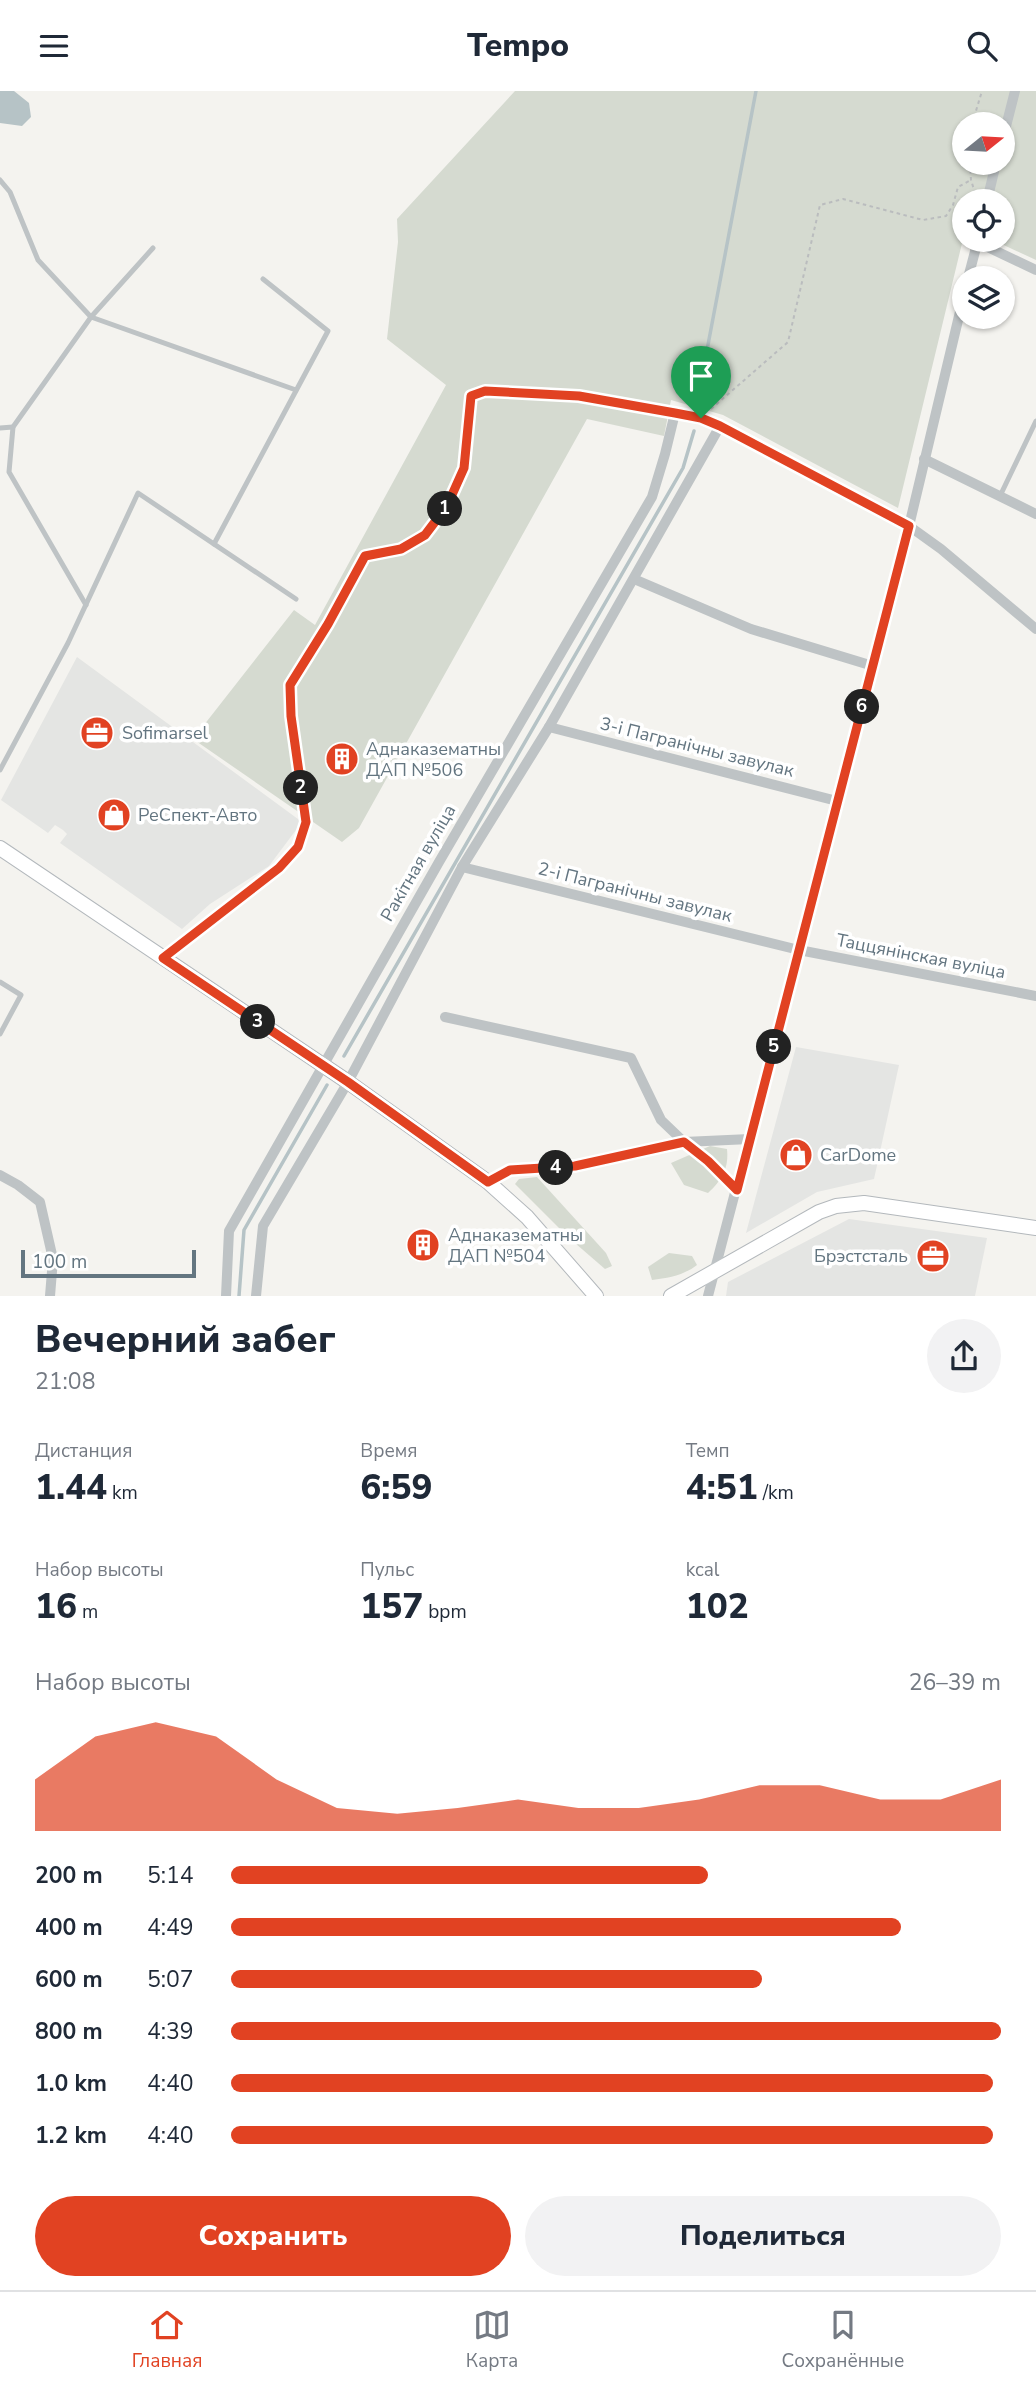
<!DOCTYPE html>
<html lang="ru">
<head>
<meta charset="utf-8">
<style>
  body { margin:0; font-family:"Nunito Sans",sans-serif; background:#f2f2f3; color:#1f2937; height:100vh; display:flex; flex-direction:column; font-size:26px; white-space:nowrap }
  * { box-sizing:border-box; margin:0 }
  p { font-size:23px; color:#747a83 }
  .icon { flex:none; width:38px; height:38px; fill:none; stroke:currentColor; stroke-width:2; stroke-linecap:round; stroke-linejoin:round }
  .map { position:relative; height:1205px; overflow:hidden }
  .sheet { display:flex; flex-direction:column; background:#fff; flex:1 }
  .sheet>* { flex:none }
  .needle { width:46px; rotate:72deg }
  .tools { position:absolute; left:952px; top:21px; display:grid; gap:14px }
  .tools a { display:grid; place-items:center; width:63px; height:63px; border-radius:50%; background:#fff; box-shadow:0 2px 5px #0004; font-size:35px }
  .scale { position:absolute; left:21px; bottom:18px; width:175px; box-sizing:border-box; padding-left:7px; border:4px solid #637580; border-top:0; font-size:19px; line-height:24px; white-space:nowrap; color:#637580; -webkit-text-stroke:5px #fff; paint-order:stroke }
  .pin { position:absolute; display:grid; place-items:center; width:60px; height:60px; color:#fff; margin:-72px -30px; border-radius:50% 50% 50% 0; rotate:-45deg; box-shadow:0 0 7px #0007 }
  .pin .icon { rotate:45deg }
  .km { position:absolute; width:35px; height:35px; margin:-18px; border-radius:50%; background:#222; color:#fff; font-size:19px; line-height:35px; text-align:center }
  .round { display:grid; place-items:center; flex:none; width:74px; height:74px; border-radius:37px; background:#f2f2f3 }
  .overview { display:flex; align-items:center; justify-content:space-between; height:119px; padding:0 35px }
  h1 { font-size:38px; font-weight:800; line-height:52px }
  .stats { display:grid; grid-template-columns:repeat(3,1fr); gap:10px; height:119px; padding:7px 35px }
  .stats div { display:grid; align-content:center }
  .stats b { font-size:35px; font-weight:800 }
  .stats small { font-size:19px; font-weight:400 }
  .stats p { font-size:19px }
  .chart { height:196px; padding:14px 35px }
  .chart p { display:flex; justify-content:space-between }
  .chart svg { width:100%; height:126px; margin-top:7px; fill:#e14222; opacity:.7 }
  .action { display:flex; gap:14px; margin-top:auto; padding:14px 35px }
  .action a { flex:1; height:80px; border-radius:42px; background:#e14222; color:#fff; font-size:28px; font-weight:800; line-height:80px; text-align:center }
  .action a+a { background:#f2f2f3; color:#1f2937 }
  ul { padding:0 35px; list-style:none; font-size:23px }
  li { display:grid; grid-template-columns:112px 84px 1fr; align-items:center; height:52px }
  li i { height:18px; border-radius:9px; background:#e14222 }
  header { display:flex; justify-content:space-between; align-items:center; height:91px; padding:0 35px; background:#fff; font-size:32px; font-weight:800 }
  .tabs { display:flex; justify-content:space-around; align-items:center; height:98px; border-top:2px solid #e0e1e3; background:#fff; font-size:19px; color:#747a83 }
  .tabs a { display:grid; justify-items:center; gap:4px }
  .tabs .on { color:#e14222 }
  .map>svg:first-child { display:block }
  .built { fill:#e4e5e3 }
  .green { fill:#d5dad0; fill-rule:evenodd }
  .water { fill:#b6c3c6 }
  .lines { fill:none; stroke-linecap:round; stroke-linejoin:round }
  .stream { stroke:#b6c3c6; stroke-width:3.5 }
  .secondary-casing { stroke:#b3b8bc; stroke-width:16 }
  .path { stroke:#babcbe; stroke-width:2; stroke-dasharray:3.5 3.5; stroke-linecap:butt }
  .lane { stroke:#bec3c5; stroke-width:5 }
  .street { stroke:#bec3c5; stroke-width:10 }
  .secondary { stroke:#fff; stroke-width:14 }
  .route-casing { stroke:#fff; stroke-width:14 }
  .route { stroke:#e14222; stroke-width:9 }
  .labels { text-anchor:middle; stroke-width:7; stroke-linejoin:round; paint-order:stroke }
  .poi-label { font-size:18px; fill:#637580; stroke:#fff; text-anchor:start }
  .street-label { font-size:18px; fill:#637580; stroke:#fff }
</style>
</head>
<body>
<header><svg class="icon" aria-label="menu" viewBox="0 0 24 24"><path d="M4 6h16M4 12h16M4 18h16"/></svg>Tempo<svg class="icon" aria-label="search" viewBox="0 0 24 24"><circle cx="10" cy="10" r="6"/><path d="M15 15l6 6"/></svg></header>
<div class="map">
<svg width="1036" height="1205" viewBox="0 0 1036 1205">
  <rect width="100%" height="100%" fill="#f4f3ef"/>
  <g class="built">
    <path d="M77,566L302,731L269,775L210,813L182,838L60,752L67,743L63,739L55,734L48,742L1,709Z"/>
    <path d="M796,956L899,974L874,1088L817,1101L746,1142Z"/>
    <path d="M849,1128L987,1147L975,1205H726L728,1191Z"/>
  </g>
  <g class="green">
    <path d="M515,0H1036V169L993,149H1003V110H964V144L898,417L723,324L671,309L664,345L587,328L359,737L342,751L193,648L294,519L315,534L446,294L387,248L398,151L397,128ZM964,33H1003V72H964Z"/>
    <path d="M710,1055L727,1058C729,1077 722,1089 708,1102L684,1094L671,1072Z"/>
    <path d="M537,1086L606,1162L612,1175L605,1178L568,1146L515,1093L519,1088Z"/>
    <path d="M669,1162L692,1165L697,1174C684,1184 669,1187 652,1189L648,1176Z"/>
  </g>
  <path class="water" d="M0,0H14L29,12L31,26L22,35L0,32Z"/>
  <g class="lines">
    <g class="stream">
      <path d="M697,312L756,0"/>
      <path d="M344,965L683,377L694,340"/>
      <path d="M239,1205L244,1139L327,994"/>
    </g>
    <defs>
      <g id="secondary">
        <path d="M0,757L348,991L488,1091L527,1126L596,1205"/>
        <path d="M671,1205L819,1121L836,1115L864,1112L1036,1137"/>
      </g>
    </defs>
    <use href="#secondary" class="secondary-casing"/>
    <g class="path">
      <path d="M972,33L982,0"/>
      <path d="M970,72L971,89L976,105"/>
      <path d="M711,318L788,251L820,114L843,108L923,129L946,125L953,114L958,96L971,89"/>
    </g>
    <g class="lane">
      <path d="M0,89L10,101L38,169L91,226L153,157"/>
      <path d="M0,337L13,336"/>
      <path d="M1000,405L1036,330"/>
      <path d="M214,453L328,240L263,188"/>
      <path d="M86,514L9,381L13,336L91,226L296,299"/>
      <path d="M0,679L68,552L138,402L296,508"/>
      <path d="M165,865L279,777L298,756L306,731L291,625L290,595L328,533L365,465L401,458L425,444L447,415L464,377L471,305L485,300L579,305L675,322"/>
      <path d="M0,891L21,904L0,943"/>
      <path d="M491,1090L510,1079L575,1075L684,1051L708,1070L734,1096"/>
    </g>
    <g class="street">
      <path d="M1003,47L1015,0"/>
      <path d="M987,110L996,72"/>
      <path d="M977,151L1036,179"/>
      <path d="M968,187L978,149"/>
      <path d="M924,368L1036,423"/>
      <path d="M634,488L751,538L873,575"/>
      <path d="M549,636L837,710"/>
      <path d="M462,776L799,859L1036,905"/>
      <path d="M445,926L631,967L661,1029L684,1051L750,1048"/>
      <path d="M0,1084L18,1094L40,1111L53,1168L50,1205"/>
      <path d="M226,1205L229,1140L439,771L652,406L665,363L675,322L701,327L720,335L909,435L941,458L1036,538"/>
      <path d="M256,1205L263,1135L348,991L462,776L549,636L720,335"/>
      <path d="M708,1205L909,435L964,204"/>
    </g>
    <use href="#secondary" class="secondary"/>
  </g>
  <g class="lines">
    <defs>
      <path id="route" d="M485,300L579,305L675,322L701,327L720,335L909,435L737,1099L708,1070L684,1051L575,1075L510,1079L488,1091L348,991L163,867L279,777L298,756L306,731L291,625L290,594L328,533L365,465L401,458L425,444L447,415L464,377L471,305Z"/>
    </defs>
    <use href="#route" class="route-casing"/>
    <use href="#route" class="route"/>
  </g>
  <defs>
    <symbol id="office-disc" viewBox="-11 -11 22 22"><circle r="9.5" fill="#e14222" stroke="#fff"/><path d="M-6-3h4V-5.5h4V-3h4V5H-6ZM-1-4.5V-3h2v-1.5ZM-6 0V1H6V0Z" fill="#fff"/></symbol>
    <symbol id="building-disc" viewBox="-11 -11 22 22"><circle r="9.5" fill="#e14222" stroke="#fff"/><path d="M-4-6H4V6H1V3H-1V6H-4ZM-2.5-4.3h1.7v1.8h-1.7ZM.8-4.3h1.7v1.8H.8ZM-2.5-1h1.7V.8h-1.7ZM.8-1h1.7V.8H.8Z" fill="#fff"/></symbol>
    <symbol id="shop-disc" viewBox="-11 -11 22 22"><circle r="9.5" fill="#e14222" stroke="#fff"/><path d="M-5-2.5h2.3a2.7 3.5 0 0 1 5.4 0H5L5.5 6h-11ZM-1.5-2.5h3a1.5 2.3 0 0 0-3 0Z" fill="#fff"/></symbol>
  </defs>
  <g fill-rule="evenodd">
    <use href="#office-disc" x="78" y="623" width="38" height="38"/>
    <use href="#building-disc" x="323" y="649" width="38" height="38"/>
    <use href="#shop-disc" x="95" y="705" width="38" height="38"/>
    <use href="#shop-disc" x="777" y="1045" width="38" height="38"/>
    <use href="#building-disc" x="404" y="1135" width="38" height="38"/>
    <use href="#office-disc" x="914" y="1146" width="38" height="38"/>
  </g>
  <g class="labels">
    <g class="poi-label">
      <text x="122" y="648">Sofimarsel</text>
      <text x="366" y="664">Аднаказематны<tspan x="366" dy="21">ДАП №506</tspan></text>
      <text x="138" y="730">РеСпект-Авто</text>
      <text x="820" y="1070">CarDome</text>
      <text x="448" y="1150">Аднаказематны<tspan x="448" dy="21">ДАП №504</tspan></text>
      <text x="908" y="1171" text-anchor="end">Брэстсталь</text>
    </g>
    <g class="street-label">
      <text transform="translate(697 656) rotate(14)" y="6">3-і Пагранічны завулак</text>
      <text transform="translate(418 772) rotate(-60)" y="6">Ракітная вуліца</text>
      <text transform="translate(635 801) rotate(14)" y="6">2-і Пагранічны завулак</text>
      <text transform="translate(921 865) rotate(11)" y="6">Таццянінская вуліца</text>
    </g>
  </g>
</svg>
<div class="tools">
<a><svg class="needle" viewBox="-14 -14 28 28"><path d="M0-13l5 13h-10z" fill="#e53935"/><path d="M0 13l5-13h-10z" fill="#747a83"/></svg></a>
<a><svg class="icon" aria-label="locate" viewBox="0 0 24 24"><circle cx="12" cy="12" r="6"/><path d="M12 2v4M12 18v4M2 12h4M18 12h4"/></svg></a>
<a><svg class="icon" aria-label="layers" viewBox="0 0 24 24"><path d="M12 4l9 5-9 5-9-5zM3 14l9 5 9-5"/></svg></a>
</div>
<div class="scale">100 m</div>
<div class="pin" style="left:701px;top:327px;background:#1e9e55"><svg class="icon" aria-label="arrive" viewBox="0 0 24 24"><path d="M6 21V4h12l-3 4 3 4H6"/></svg></div>
<b class="km" style="left:445px;top:418px">1</b>
<b class="km" style="left:301px;top:697px">2</b>
<b class="km" style="left:258px;top:931px">3</b>
<b class="km" style="left:556px;top:1077px">4</b>
<b class="km" style="left:774px;top:956px">5</b>
<b class="km" style="left:862px;top:616px">6</b>
</div>
<section class="sheet">
<div class="overview"><div><h1>Вечерний забег</h1><p>21:08</p></div><a class="round"><svg class="icon" aria-label="share" viewBox="0 0 24 24"><path d="M12 15V3M7 8l5-5 5 5M5 13v7h14v-7"/></svg></a></div>
<div class="stats">
<div><p>Дистанция</p><b>1.44<small> km</small></b></div>
<div><p>Время</p><b>6:59</b></div>
<div><p>Темп</p><b>4:51<small> /km</small></b></div>
</div>
<div class="stats">
<div><p>Набор высоты</p><b>16<small> m</small></b></div>
<div><p>Пульс</p><b>157<small> bpm</small></b></div>
<div><p>kcal</p><b>102</b></div>
</div>
<div class="chart"><p><span>Набор высоты</span>26–39 m</p>
<svg viewBox="0 0 160 44" preserveAspectRatio="none"><path d="M0 44V26L10 11L20 6L30 11L40 26L50 36L60 38L70 36L80 33L90 36L100 36L110 33L120 28L130 28L140 33L150 33L160 26V44z"/></svg>
</div>
<ul>
<li><b>200 m</b>5:14<i style="width:62%"></i></li>
<li><b>400 m</b>4:49<i style="width:87%"></i></li>
<li><b>600 m</b>5:07<i style="width:69%"></i></li>
<li><b>800 m</b>4:39<i style="width:100%"></i></li>
<li><b>1.0 km</b>4:40<i style="width:99%"></i></li>
<li><b>1.2 km</b>4:40<i style="width:99%"></i></li>
</ul>
<div class="action"><a>Сохранить</a><a>Поделиться</a></div>
</section>
<nav class="tabs">
<a class="on"><svg class="icon" aria-label="home" viewBox="0 0 24 24"><path d="M3 11l9-7 9 7M6 9v11h12V9"/></svg>Главная</a>
<a><svg class="icon" aria-label="map" viewBox="0 0 24 24"><path d="M3 6l6-2 6 2 6-2v14l-6 2-6-2-6 2zM9 4v14M15 6v14"/></svg>Карта</a>
<a><svg class="icon" aria-label="saved" viewBox="0 0 24 24"><path d="M7 4h10v16l-5-4-5 4z"/></svg>Сохранённые</a>
</nav>
</body>
</html>
